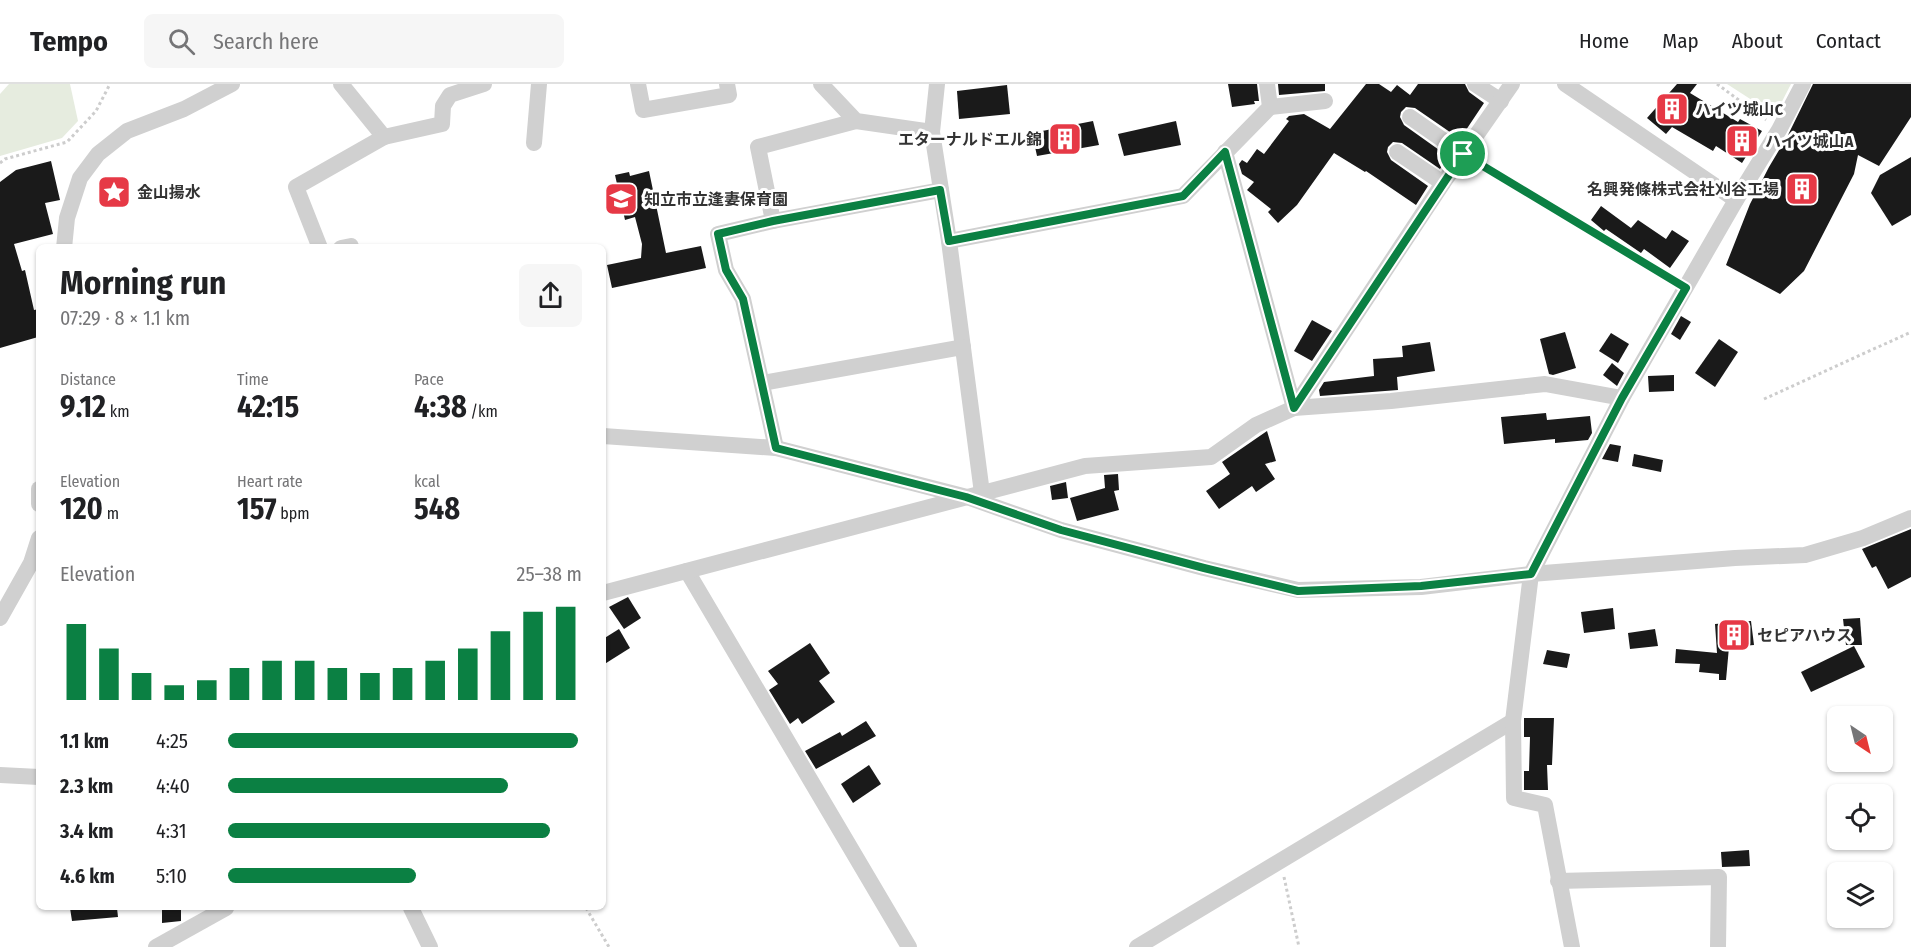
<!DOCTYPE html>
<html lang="en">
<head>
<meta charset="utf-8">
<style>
  body { margin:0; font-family:"Fira Sans Condensed","Noto Sans JP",sans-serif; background:#f6f6f6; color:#202124; height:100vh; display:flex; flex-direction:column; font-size:22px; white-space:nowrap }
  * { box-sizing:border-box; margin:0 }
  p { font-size:20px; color:#757577 }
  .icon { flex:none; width:33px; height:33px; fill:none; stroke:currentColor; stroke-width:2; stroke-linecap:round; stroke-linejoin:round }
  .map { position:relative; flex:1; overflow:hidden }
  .drawer { position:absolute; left:36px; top:160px; width:570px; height:666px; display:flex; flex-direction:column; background:#fff; border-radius:9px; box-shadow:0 2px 4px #0004 }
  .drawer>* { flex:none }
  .needle { width:39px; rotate:145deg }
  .fabs { position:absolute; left:1827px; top:622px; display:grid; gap:12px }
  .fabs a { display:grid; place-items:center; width:66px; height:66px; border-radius:9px; background:#fff; box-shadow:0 2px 4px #0004; font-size:30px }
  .pin { position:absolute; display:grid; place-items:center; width:51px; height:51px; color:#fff; margin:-26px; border:3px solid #fff; border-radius:50%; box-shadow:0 2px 6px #0007 }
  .round { display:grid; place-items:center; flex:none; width:63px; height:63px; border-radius:9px; background:#f6f6f6 }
  .head { display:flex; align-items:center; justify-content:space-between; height:102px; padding:0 24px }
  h1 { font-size:33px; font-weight:700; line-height:45px }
  .figures { display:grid; grid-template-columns:repeat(3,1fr); gap:9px; height:102px; padding:6px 24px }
  .figures div { display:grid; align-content:center }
  .figures b { font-size:30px; font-weight:700 }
  .figures small { font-size:16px; font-weight:400 }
  .figures p { font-size:16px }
  .chart { height:168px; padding:12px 24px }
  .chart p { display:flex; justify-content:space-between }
  .chart svg { width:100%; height:108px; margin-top:6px; stroke:#0b8043; stroke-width:6 }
  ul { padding:0 24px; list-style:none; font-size:20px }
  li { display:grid; grid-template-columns:96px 72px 1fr; align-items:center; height:45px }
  li i { height:15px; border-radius:8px; background:#0b8043 }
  header { display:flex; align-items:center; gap:36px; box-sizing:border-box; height:84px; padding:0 30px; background:#fff; border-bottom:2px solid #e0e0e0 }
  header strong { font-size:28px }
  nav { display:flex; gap:33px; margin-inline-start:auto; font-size:21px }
  .search { width:420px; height:54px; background:#f6f6f6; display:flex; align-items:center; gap:15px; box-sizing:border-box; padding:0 21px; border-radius:9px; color:#757577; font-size:22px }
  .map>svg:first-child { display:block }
  .green { fill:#e6ecdf }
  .building { fill:#1a1a1a }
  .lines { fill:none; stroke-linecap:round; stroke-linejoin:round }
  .path { stroke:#cdcdcd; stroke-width:3; stroke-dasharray:3 3; stroke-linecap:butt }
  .street { stroke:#d0d0d0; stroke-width:16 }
  .route-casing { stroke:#fff; stroke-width:12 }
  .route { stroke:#0b8043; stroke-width:8 }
  .labels { text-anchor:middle; stroke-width:6; stroke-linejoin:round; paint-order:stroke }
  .poi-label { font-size:16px; font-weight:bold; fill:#333; stroke:#fff; text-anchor:start }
</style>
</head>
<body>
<header>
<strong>Tempo</strong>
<div class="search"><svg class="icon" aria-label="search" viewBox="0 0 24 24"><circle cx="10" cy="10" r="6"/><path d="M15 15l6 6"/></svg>Search here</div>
<nav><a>Home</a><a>Map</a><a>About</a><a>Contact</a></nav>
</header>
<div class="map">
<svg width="1911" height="863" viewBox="0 0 1911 863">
  <rect width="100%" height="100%" fill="#fff"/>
  <g class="green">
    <path d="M9,0H70L78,37L62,54L0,72V10Z"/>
    <path d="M1727,0H1791L1775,31Z"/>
  </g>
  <g class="building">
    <path d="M1228,0H1257L1259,17H1254L1255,20L1232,23Z"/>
    <path d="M1278,0H1325V7L1279,11Z"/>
    <path d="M1366,0H1379L1391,8L1397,1L1410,11L1418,0H1465L1469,8L1484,19L1460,55L1415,24L1406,23L1401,28L1400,33L1404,41L1449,73L1440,85L1402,59L1393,58L1388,63L1387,68L1391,76L1428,102L1416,121L1366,87L1365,88L1334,69L1297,121L1278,139L1268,128L1271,125L1247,106L1254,98L1242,90L1239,80L1242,76L1247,79L1257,65L1264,70L1289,37L1286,35L1289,32L1304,30L1330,45Z"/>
    <path d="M1677,0H1697L1690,9L1738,38L1740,35L1762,47L1742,79L1716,62L1713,67L1672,43L1666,50L1647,34Z"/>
    <path d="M1813,0H1911V33L1879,82L1858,71L1854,90L1804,187L1780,210L1726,181L1750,120L1769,83L1788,51Z"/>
    <path d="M1007,1L1010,30L959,35L957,7Z"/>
    <path d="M1093,37L1099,61L1037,72L1032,49Z"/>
    <path d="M1176,37L1181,61L1124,72L1118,50Z"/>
    <path d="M1911,73V131L1892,142L1871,109L1880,91Z"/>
    <path d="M51,77L60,116L45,119L53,150L14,160L22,187L25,186L34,226L39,225L38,253L0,264V98L16,86Z"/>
    <path d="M649,87L666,169L701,162L706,184L612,204L607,181L641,174L642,160L635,133L625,136L615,91L629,88L630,92Z"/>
    <path d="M1601,122L1631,144L1638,136L1666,155L1672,146L1689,157L1670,184L1644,165L1641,169L1606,145L1604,147L1591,136Z"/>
    <path d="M1681,232L1691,238L1680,256L1671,250Z"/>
    <path d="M1312,236L1332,247L1312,277L1294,267Z"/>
    <path d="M1565,248L1576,284L1553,291L1549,290L1540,255Z"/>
    <path d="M1611,249L1629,260L1618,279L1599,267Z"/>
    <path d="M1719,255L1738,268L1715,303L1695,289Z"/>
    <path d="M1430,258L1435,287L1397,293L1398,306L1320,312L1319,306L1324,298L1374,292L1373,275L1403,273L1402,262Z"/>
    <path d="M1612,279L1624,289L1617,302L1603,291Z"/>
    <path d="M1674,291V307L1649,308L1648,292Z"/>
    <path d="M1546,329L1547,336L1590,332L1592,349L1588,356L1555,359V355L1504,360L1501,333Z"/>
    <path d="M1267,347L1276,377L1265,380L1275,395L1256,408L1252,402L1219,425L1206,407L1230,390L1222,378Z"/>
    <path d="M1610,360L1621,362L1618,378L1602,375Z"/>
    <path d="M1634,370L1663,376L1661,388L1632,382Z"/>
    <path d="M1118,390L1119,406L1114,407L1119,426L1077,437L1070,414L1105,404L1104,391Z"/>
    <path d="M1066,398L1068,414L1052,416L1050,402Z"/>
    <path d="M1911,445V493L1888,505L1876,482L1872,484L1862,465Z"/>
    <path d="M628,513L641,534L624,545L609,523Z"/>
    <path d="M1613,524L1615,545L1584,549L1581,528Z"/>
    <path d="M1860,534L1862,561H1846L1843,535Z"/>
    <path d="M1751,537L1754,561L1729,563L1726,596H1719V590L1699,588L1700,580L1675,579L1676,565L1717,569L1715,540Z"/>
    <path d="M619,545L630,564L603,581V555Z"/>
    <path d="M1655,545L1658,562L1630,565L1628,549Z"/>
    <path d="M810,559L830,589L819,597L835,618L802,640L798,634L790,640L769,606L778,600L768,587Z"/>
    <path d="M1854,562L1865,583L1811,608L1801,588Z"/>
    <path d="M1547,566L1570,570L1567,584L1543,580Z"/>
    <path d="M1524,634H1554L1552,681H1547L1548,706H1524V687H1529L1530,653H1524Z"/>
    <path d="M866,637L876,652L816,685L805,667L840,648L842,652Z"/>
    <path d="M869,681L881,700L853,719L841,700Z"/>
    <path d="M1749,766L1750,782L1722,783L1721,768Z"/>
    <path d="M70,824H117L118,833L72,837Z"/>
    <path d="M162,824H181V837L162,839Z"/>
  </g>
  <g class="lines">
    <g class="path">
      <path d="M1717,0L1766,36"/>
      <path d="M1478,78L1672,196"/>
      <path d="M0,79L5,75L67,58L96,27L110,0"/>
      <path d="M1764,315L1911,248"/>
      <path d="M1284,793L1299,863"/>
      <path d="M586,824L609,863"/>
    </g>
    <g class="street">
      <path d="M341,0L384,53L442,40L443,22L450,11L484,0"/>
      <path d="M638,0L643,26L729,11L727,0"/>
      <path d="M821,0L856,37L932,48"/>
      <path d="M937,0L932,48L949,157L982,409"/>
      <path d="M1475,0L1501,17"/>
      <path d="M1565,0L1736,116"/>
      <path d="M1270,23L1325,17"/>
      <path d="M1410,33L1463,70"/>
      <path d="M534,59L539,0"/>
      <path d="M1225,68L1294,324"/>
      <path d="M1397,68L1443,99"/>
      <path d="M773,137L758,63L856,37"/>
      <path d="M949,157L1183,112L1270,23L1267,0"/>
      <path d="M64,164L67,134L80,94L98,70L127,47L184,25L232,0"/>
      <path d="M320,164L296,103L384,53"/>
      <path d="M341,164L351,162"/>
      <path d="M763,299L963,263"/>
      <path d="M1294,324L1443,99L1512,0"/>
      <path d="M603,352L776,364L967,413L1061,446L1204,484L1298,506L1421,503L1531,490L1735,474L1805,471L1863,454L1911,434"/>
      <path d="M776,364L743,215L726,186L718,150L773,137L941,106"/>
      <path d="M39,405V420"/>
      <path d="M687,487L909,863"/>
      <path d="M603,509L1085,382L1211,373L1256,341L1294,324L1391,317L1545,300L1622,314"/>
      <path d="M0,534L31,479L39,454"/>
      <path d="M0,691L39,693"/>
      <path d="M1558,797L1719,793L1718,863"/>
      <path d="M411,824L430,863"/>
      <path d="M156,863L226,824"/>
      <path d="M1137,863L1513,637"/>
      <path d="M1572,863L1545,721L1514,714L1513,637L1531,490L1622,314L1736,116L1779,46L1803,0"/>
    </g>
  </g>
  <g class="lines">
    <defs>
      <path id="route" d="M1225,68L1294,324L1463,70L1686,204L1622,314L1531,490L1421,502L1298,507L1204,484L1061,446L966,413L776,364L743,215L726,186L718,150L773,137L940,106L949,157L1183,112Z"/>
    </defs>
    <use href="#route" class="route-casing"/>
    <use href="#route" class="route"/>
  </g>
  <defs>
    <symbol id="building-square" viewBox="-11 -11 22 22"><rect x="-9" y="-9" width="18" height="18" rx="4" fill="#e63946" stroke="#fff"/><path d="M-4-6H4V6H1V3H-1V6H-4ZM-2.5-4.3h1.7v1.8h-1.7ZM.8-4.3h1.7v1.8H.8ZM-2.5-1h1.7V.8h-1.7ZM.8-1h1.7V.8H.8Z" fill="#fff"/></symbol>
    <symbol id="sight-square" viewBox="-11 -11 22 22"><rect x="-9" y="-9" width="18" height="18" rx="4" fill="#e63946" stroke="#fff"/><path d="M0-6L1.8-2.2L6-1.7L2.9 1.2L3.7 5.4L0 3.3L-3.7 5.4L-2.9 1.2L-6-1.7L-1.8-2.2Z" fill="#fff"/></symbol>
    <symbol id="school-square" viewBox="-11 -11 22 22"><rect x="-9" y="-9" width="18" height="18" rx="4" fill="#e63946" stroke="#fff"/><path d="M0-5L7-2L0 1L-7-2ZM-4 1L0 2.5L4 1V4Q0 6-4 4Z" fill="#fff"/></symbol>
  </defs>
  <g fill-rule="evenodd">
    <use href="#building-square" x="1653" y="6" width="38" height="38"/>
    <use href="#building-square" x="1046" y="36" width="38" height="38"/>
    <use href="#building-square" x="1723" y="38" width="38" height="38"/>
    <use href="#building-square" x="1783" y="86" width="38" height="38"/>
    <use href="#sight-square" x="95" y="89" width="38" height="38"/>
    <use href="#school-square" x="602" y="96" width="38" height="38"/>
    <use href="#building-square" x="1715" y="532" width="38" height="38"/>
  </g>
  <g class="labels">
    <g class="poi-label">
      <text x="1695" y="31">ハイツ城山C</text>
      <text x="1042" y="61" text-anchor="end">エターナルドエル錦</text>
      <text x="1765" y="63">ハイツ城山A</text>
      <text x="1779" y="111" text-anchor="end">名興発條株式会社刈谷工場</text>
      <text x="137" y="114">金山揚水</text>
      <text x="644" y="121">知立市立逢妻保育園</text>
      <text x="1757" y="557">セピアハウス</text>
    </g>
  </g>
</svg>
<div class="fabs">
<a><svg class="needle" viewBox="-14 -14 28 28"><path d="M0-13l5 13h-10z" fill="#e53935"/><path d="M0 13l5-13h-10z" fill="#757577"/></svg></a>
<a><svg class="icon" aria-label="locate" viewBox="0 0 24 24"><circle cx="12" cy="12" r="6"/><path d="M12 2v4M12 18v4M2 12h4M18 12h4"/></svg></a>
<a><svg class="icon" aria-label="layers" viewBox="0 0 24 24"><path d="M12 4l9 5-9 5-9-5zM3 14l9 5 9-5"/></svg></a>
</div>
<div class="pin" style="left:1463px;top:70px;background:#1e9e55"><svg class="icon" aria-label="arrive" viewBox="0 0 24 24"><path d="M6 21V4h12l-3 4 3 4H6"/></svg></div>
<section class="drawer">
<div class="head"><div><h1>Morning run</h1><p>07:29 · 8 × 1.1 km</p></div><a class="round"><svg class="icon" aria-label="share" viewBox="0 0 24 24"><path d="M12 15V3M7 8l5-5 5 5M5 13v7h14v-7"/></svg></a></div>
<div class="figures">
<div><p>Distance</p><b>9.12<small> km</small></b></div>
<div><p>Time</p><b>42:15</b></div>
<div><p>Pace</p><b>4:38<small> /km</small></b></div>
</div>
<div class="figures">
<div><p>Elevation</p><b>120<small> m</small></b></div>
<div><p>Heart rate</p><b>157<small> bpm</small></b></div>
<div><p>kcal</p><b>548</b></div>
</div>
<div class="chart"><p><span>Elevation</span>25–38 m</p>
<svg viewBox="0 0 160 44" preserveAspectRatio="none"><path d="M5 44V13M15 44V23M25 44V33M35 44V38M45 44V36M55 44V31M65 44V28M75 44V28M85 44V31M95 44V33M105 44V31M115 44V28M125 44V23M135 44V16M145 44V8M155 44V6"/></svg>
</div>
<ul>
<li><b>1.1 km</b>4:25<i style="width:99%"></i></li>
<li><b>2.3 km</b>4:40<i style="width:79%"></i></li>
<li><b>3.4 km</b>4:31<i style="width:91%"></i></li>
<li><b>4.6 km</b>5:10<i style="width:53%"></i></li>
</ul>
</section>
</div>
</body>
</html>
